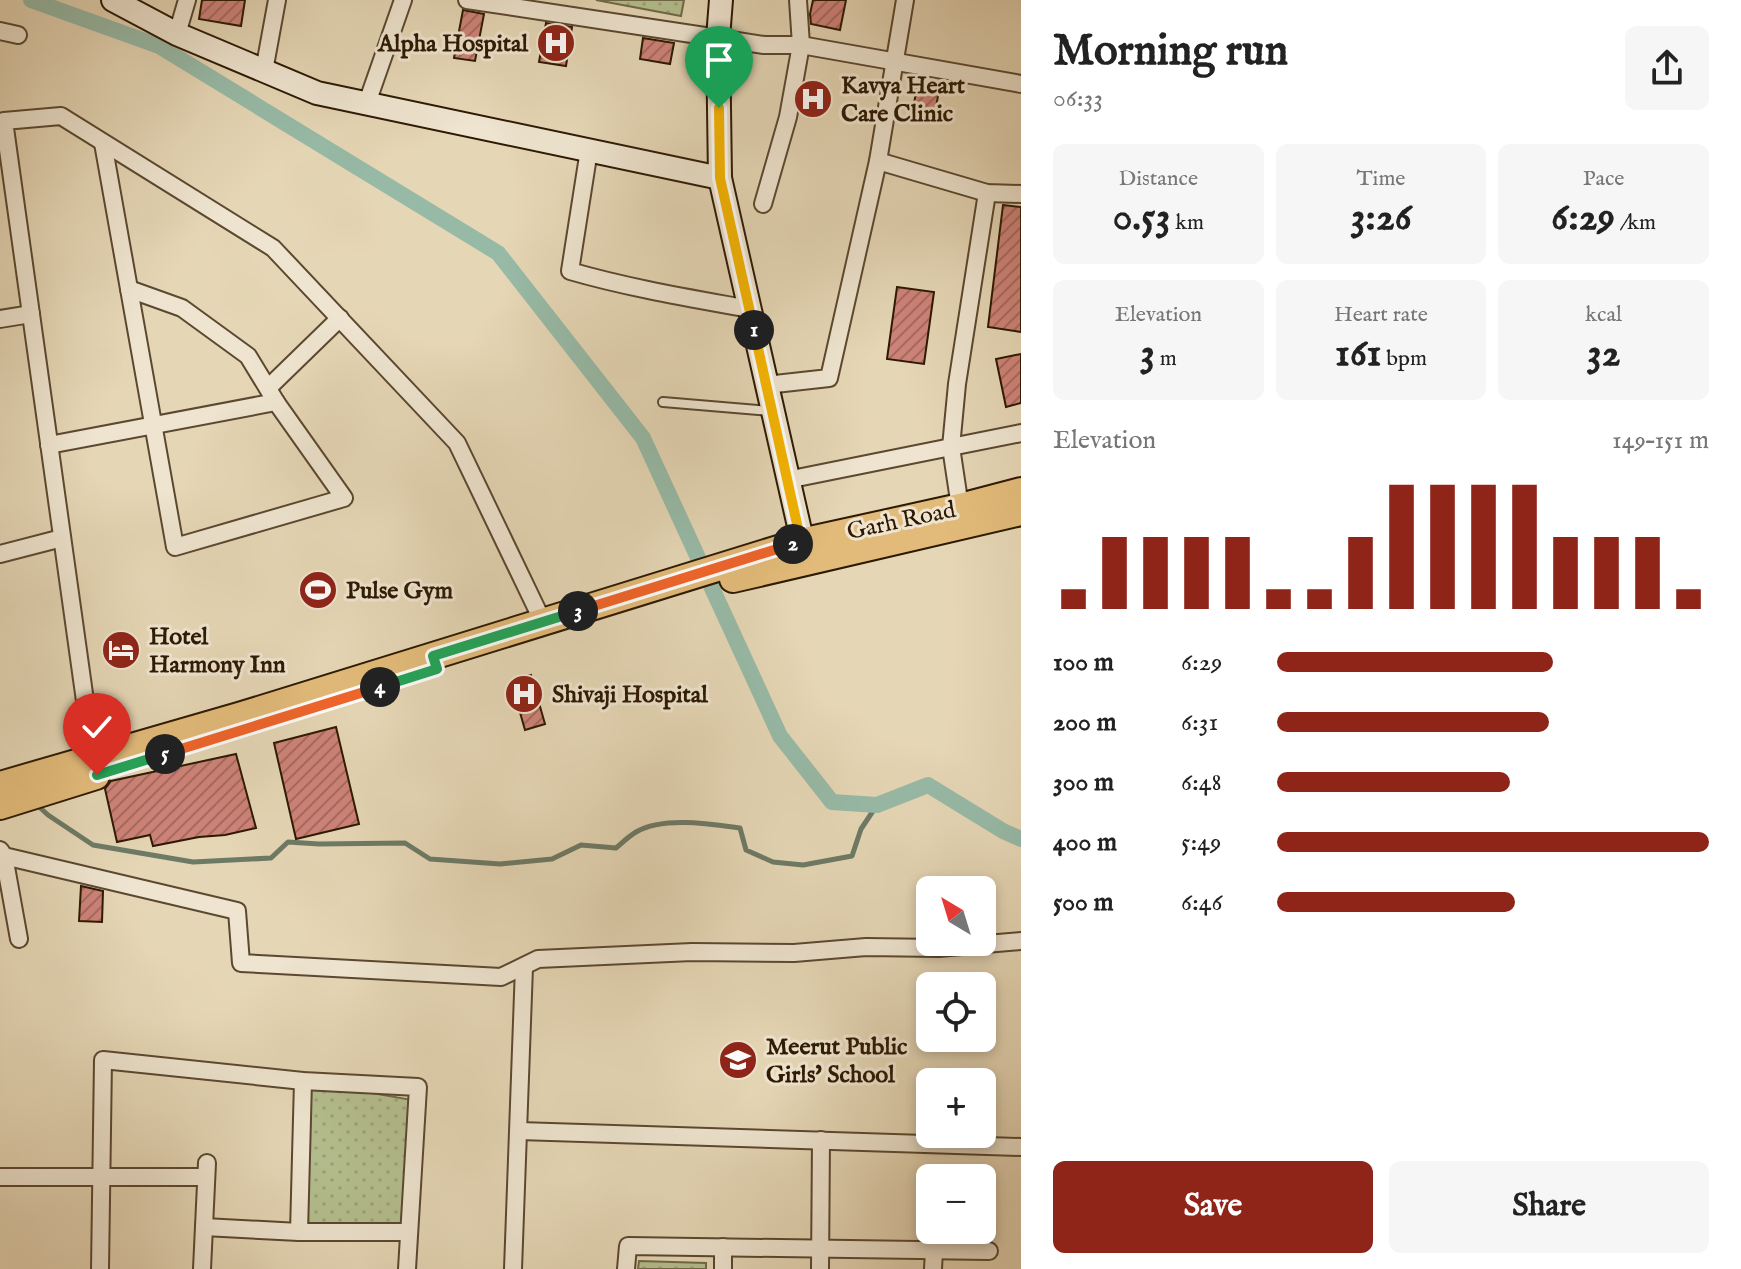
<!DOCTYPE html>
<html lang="en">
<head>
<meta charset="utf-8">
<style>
  body { margin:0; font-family:"IM FELL English",serif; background:#f6f6f6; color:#222; height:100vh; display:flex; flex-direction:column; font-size:30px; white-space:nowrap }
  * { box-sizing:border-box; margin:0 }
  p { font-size:26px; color:#767676 }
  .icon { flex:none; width:44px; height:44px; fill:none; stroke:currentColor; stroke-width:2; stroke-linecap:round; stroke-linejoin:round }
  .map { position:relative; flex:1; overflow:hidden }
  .panel { display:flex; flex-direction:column; background:#fff; width:720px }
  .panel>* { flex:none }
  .needle { width:52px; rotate:322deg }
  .tools { position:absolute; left:916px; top:876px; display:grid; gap:16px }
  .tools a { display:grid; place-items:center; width:80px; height:80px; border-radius:12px; background:#fff; box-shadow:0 4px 12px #0003; font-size:40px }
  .pin { position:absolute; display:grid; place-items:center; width:68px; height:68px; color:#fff; margin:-82px -34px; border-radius:50% 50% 50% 0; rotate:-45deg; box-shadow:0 0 8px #0007 }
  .pin .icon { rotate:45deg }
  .km { position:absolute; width:40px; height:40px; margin:-20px; border-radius:50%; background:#222; color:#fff; font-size:22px; line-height:40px; text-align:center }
  .round { display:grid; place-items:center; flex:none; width:84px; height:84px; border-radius:12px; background:#f6f6f6 }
  .summary { display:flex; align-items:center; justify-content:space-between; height:136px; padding:0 32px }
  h1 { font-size:44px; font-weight:700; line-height:60px }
  .metrics { display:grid; grid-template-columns:repeat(3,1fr); gap:12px; height:136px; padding:8px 32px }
  .metrics div { display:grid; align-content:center; border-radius:12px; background:#f6f6f6; text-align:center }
  .metrics b { font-size:40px; font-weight:700 }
  .metrics small { font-size:22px; font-weight:400 }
  .metrics p { font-size:22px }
  .chart { height:224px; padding:16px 32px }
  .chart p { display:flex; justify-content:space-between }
  .chart svg { width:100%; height:144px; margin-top:8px; stroke:#8f2418; stroke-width:6 }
  .primary-button { display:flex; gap:16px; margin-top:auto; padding:16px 32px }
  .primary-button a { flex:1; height:92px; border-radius:12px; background:#8f2418; color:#fff; font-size:32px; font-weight:700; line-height:92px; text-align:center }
  .primary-button a+a { background:#f6f6f6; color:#222 }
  ul { padding:0 32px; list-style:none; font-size:26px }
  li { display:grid; grid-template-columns:128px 96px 1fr; align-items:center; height:60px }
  li i { height:20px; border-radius:10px; background:#8f2418 }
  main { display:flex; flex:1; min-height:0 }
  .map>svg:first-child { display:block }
  .park { fill:url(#park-dots); stroke:#706c48; stroke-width:2 }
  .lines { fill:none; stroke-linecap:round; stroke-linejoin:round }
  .stream { stroke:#6d7a65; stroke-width:5 }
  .canal { stroke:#97baa7; stroke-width:16 }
  .building { fill:url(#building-hatch); stroke:#2d1903; stroke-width:2 }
  .lane-casing { stroke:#5b4830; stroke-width:12 }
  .street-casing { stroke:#5b4830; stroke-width:20 }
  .secondary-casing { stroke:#2d1903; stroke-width:26 }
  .primary-casing { stroke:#2d1903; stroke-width:30 }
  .lane { stroke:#eee4cf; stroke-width:8 }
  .street { stroke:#eee4cf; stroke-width:16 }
  .secondary { stroke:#eee4cf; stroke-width:22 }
  .primary { stroke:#e2bb7a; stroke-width:26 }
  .split-1-casing { stroke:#fff; stroke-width:16 }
  .split-2-casing { stroke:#fff; stroke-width:16 }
  .split-3-casing { stroke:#fff; stroke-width:16 }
  .split-4-casing { stroke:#fff; stroke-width:16 }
  .split-5-casing { stroke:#fff; stroke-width:16 }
  .split-6-casing { stroke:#fff; stroke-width:16 }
  .split-1 { stroke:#f5b400; stroke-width:10 }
  .split-2 { stroke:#f5b400; stroke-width:10 }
  .split-3 { stroke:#f0652b; stroke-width:10 }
  .split-4 { stroke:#22a559; stroke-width:10 }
  .split-5 { stroke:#f0652b; stroke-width:10 }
  .split-6 { stroke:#22a559; stroke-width:10 }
  .labels { text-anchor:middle; stroke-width:6; stroke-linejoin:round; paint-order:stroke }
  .poi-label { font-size:24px; font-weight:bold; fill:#2d1903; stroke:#eee4cf; text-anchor:start }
  .street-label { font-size:24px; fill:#2d1903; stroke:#eee4cf }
</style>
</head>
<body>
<main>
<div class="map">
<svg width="1021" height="1269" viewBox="0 0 1021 1269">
  <defs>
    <pattern id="park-dots" width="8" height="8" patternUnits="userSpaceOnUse" patternTransform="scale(2)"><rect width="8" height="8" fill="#b4be8e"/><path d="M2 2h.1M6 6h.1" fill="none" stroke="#9ba379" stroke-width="1.8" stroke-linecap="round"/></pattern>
    <pattern id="building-hatch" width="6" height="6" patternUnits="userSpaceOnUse" patternTransform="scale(2)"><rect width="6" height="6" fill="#ce8378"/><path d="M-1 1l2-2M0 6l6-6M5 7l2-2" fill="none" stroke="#a86a60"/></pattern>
  </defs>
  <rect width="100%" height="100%" fill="#e5d6b5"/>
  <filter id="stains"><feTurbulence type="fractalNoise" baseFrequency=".0025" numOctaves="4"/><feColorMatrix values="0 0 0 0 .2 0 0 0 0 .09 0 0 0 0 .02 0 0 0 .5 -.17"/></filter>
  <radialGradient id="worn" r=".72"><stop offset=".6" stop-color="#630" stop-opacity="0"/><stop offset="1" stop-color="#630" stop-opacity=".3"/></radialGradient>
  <g class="park">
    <path d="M596,0H684L681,16Z"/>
    <path d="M303,1081L418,1101L408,1232H299Z"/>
    <path d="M639,1261L706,1263V1269H638Z"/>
  </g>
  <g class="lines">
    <path class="stream" d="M36,804L48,815L93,845L193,862L271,858L288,842L319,844L405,843L430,859L500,864L552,859L581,845L616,848C622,843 629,836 636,832C663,816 711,824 740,828L746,850L773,862L803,865L852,856L861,829L877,805"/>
    <path class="canal" d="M31,0L159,46L498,253L643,438L780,736L832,802L877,805L928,785L1003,831L1021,839"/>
  </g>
  <g class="building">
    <path d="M202,0H245L241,26L199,19Z"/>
    <path d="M813,0H846L840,30L811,24L810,14Z"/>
    <path d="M463,10L484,14L475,61L454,58Z"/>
    <path d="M546,23L572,27L566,66L539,62Z"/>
    <path d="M643,38L674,43L670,64L640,59Z"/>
    <path d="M917,86L939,90L934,119L912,116Z"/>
    <path d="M1003,205L1021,207V332L988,327Z"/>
    <path d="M897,287L934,292L924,364L887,359Z"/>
    <path d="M1021,354V403L1006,407L996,359Z"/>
    <path d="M531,675L545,724L525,730L511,681Z"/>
    <path d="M336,727L359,824L296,839L274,743Z"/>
    <path d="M236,754L256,828L225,835L199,837L153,846L150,835L117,842L105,789L111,781Z"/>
    <path d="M81,886L103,891L102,922L79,921Z"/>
  </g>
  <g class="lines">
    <defs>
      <path id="lane" d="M663,402L771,411"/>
      <g id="street">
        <path d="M467,0L718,38L764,45H801L1021,84"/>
        <path d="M0,31L18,35"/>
        <path d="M177,34L187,0"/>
        <path d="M264,71L277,0"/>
        <path d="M367,103L403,0"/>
        <path d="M589,150L570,271C629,288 689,298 749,309"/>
        <path d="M878,161L987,193L1021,194"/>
        <path d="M987,193L957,384L951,447L1021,433"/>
        <path d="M763,204L788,117L801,45L798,0"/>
        <path d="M129,289L182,308L248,356L276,402"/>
        <path d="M0,319L31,314"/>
        <path d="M766,385L829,378L878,161L905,0"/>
        <path d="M268,388L340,318"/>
        <path d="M49,445L276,402L344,498L175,547C151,412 127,278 103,143"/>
        <path d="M787,480L951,447L960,507"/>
        <path d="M0,554L62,538"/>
        <path d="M93,758L4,121L61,116L273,248L457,443L543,622"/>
        <path d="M0,850L4,856L237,911L241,963L501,977L538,959L692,952L794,953L866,947L939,948L1021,941"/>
        <path d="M4,856L19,939"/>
        <path d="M303,1081L299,1232H408"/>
        <path d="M519,1131L1021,1147"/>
        <path d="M0,1177H206"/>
        <path d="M204,1227L299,1232"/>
        <path d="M100,1269L103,1060L303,1081L418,1087L407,1269"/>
        <path d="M202,1269L207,1163"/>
        <path d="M513,1269L524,967"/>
        <path d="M626,1269L628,1246L989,1251"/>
        <path d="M723,1269V1247"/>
        <path d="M820,1269L821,1140"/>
        <path d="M933,1269L934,1250"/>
      </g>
      <g id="secondary">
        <path d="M113,0L177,34L317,93L720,178"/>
        <path d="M721,0L718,38L720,178L806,557"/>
      </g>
      <g id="primary">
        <path d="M733,579L1021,512"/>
        <path d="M0,785L239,716L801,542L960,507L1021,491"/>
        <path d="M0,806L96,776"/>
      </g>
    </defs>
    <use href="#lane" class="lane-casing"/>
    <use href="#street" class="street-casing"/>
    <use href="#secondary" class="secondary-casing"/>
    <use href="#primary" class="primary-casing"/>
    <use href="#lane" class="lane"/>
    <use href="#street" class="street"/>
    <use href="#secondary" class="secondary"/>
    <use href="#primary" class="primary"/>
  </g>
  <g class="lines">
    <defs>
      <path id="split-1" d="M719,108L720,178L754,330"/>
      <path id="split-2" d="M754,330L801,542L793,544"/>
      <path id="split-3" d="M578,611L793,544"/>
      <path id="split-4" d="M380,687L437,669L433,656L578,611"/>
      <path id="split-5" d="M165,754L380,687"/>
      <path id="split-6" d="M97,775L165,754"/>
    </defs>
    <use href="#split-1" class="split-1-casing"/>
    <use href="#split-2" class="split-2-casing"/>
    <use href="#split-3" class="split-3-casing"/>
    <use href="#split-4" class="split-4-casing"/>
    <use href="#split-5" class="split-5-casing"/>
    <use href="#split-6" class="split-6-casing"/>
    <use href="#split-1" class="split-1"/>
    <use href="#split-2" class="split-2"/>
    <use href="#split-3" class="split-3"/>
    <use href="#split-4" class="split-4"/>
    <use href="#split-5" class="split-5"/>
    <use href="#split-6" class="split-6"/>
  </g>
  <defs>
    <symbol id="hospital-disc" viewBox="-11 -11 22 22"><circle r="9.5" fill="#8f2418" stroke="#eee4cf"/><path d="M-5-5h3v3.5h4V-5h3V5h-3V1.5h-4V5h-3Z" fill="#fff"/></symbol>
    <symbol id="stadium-disc" viewBox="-11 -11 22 22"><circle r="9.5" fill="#8f2418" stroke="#eee4cf"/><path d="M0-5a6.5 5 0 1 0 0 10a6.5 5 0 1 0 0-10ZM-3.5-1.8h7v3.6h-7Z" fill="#fff"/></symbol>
    <symbol id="hotel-disc" viewBox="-11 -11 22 22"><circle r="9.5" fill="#8f2418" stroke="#eee4cf"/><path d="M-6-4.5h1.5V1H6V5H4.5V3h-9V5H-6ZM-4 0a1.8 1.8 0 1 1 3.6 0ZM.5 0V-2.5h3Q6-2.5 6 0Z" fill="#fff"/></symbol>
    <symbol id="school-disc" viewBox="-11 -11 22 22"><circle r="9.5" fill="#8f2418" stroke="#eee4cf"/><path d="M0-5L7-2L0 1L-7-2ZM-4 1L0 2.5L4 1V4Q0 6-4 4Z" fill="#fff"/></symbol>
  </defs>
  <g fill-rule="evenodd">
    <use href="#hospital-disc" x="534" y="21" width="44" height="44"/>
    <use href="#hospital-disc" x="791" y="77" width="44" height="44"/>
    <use href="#stadium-disc" x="296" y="568" width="44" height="44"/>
    <use href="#hotel-disc" x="99" y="628" width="44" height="44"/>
    <use href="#hospital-disc" x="502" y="672" width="44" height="44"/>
    <use href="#school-disc" x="716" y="1038" width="44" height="44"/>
  </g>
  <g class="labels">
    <g class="poi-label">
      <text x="528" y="51" text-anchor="end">Alpha Hospital</text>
      <text x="841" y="93">Kavya Heart<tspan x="841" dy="28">Care Clinic</tspan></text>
      <text x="346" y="598">Pulse Gym</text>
      <text x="149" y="644">Hotel<tspan x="149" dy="28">Harmony Inn</tspan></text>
      <text x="552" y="702">Shivaji Hospital</text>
      <text x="766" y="1054">Meerut Public<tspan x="766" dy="28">Girls' School</tspan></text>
    </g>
    <g class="street-label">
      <text transform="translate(901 520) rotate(-12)" y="8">Garh Road</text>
    </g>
  </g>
  <rect width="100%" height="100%" filter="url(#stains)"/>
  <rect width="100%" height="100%" fill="url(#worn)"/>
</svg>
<div class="tools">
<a><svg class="needle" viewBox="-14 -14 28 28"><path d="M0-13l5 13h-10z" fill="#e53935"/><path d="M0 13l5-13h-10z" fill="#767676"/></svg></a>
<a><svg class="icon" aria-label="locate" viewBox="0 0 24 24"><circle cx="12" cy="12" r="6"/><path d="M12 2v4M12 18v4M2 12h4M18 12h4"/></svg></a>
<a>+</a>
<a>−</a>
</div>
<div class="pin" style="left:719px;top:108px;background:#1e9e55"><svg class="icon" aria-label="arrive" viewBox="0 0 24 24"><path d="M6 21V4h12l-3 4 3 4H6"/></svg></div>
<div class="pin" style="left:97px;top:775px;background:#d93025"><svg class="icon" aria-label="check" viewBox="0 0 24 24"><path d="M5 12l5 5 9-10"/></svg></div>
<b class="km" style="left:754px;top:330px">1</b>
<b class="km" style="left:793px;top:544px">2</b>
<b class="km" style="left:578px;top:611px">3</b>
<b class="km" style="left:380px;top:687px">4</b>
<b class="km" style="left:165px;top:754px">5</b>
</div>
<section class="panel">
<div class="summary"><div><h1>Morning run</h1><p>06:33</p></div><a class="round"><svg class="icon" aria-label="share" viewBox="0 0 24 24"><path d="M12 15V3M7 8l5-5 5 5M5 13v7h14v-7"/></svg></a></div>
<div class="metrics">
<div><p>Distance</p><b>0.53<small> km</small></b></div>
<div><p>Time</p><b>3:26</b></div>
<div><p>Pace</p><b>6:29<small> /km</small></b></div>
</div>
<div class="metrics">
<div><p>Elevation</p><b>3<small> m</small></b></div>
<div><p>Heart rate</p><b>161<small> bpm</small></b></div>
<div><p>kcal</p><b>32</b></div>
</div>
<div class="chart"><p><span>Elevation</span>149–151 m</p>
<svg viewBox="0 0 160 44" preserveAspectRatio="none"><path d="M5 44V38M15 44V22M25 44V22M35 44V22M45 44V22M55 44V38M65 44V38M75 44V22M85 44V6M95 44V6M105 44V6M115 44V6M125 44V22M135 44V22M145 44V22M155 44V38"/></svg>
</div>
<ul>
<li><b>100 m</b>6:29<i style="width:64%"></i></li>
<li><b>200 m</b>6:31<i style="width:63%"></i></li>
<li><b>300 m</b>6:48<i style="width:54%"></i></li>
<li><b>400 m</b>5:49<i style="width:100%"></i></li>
<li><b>500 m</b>6:46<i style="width:55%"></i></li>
</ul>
<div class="primary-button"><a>Save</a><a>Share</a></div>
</section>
</main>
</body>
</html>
